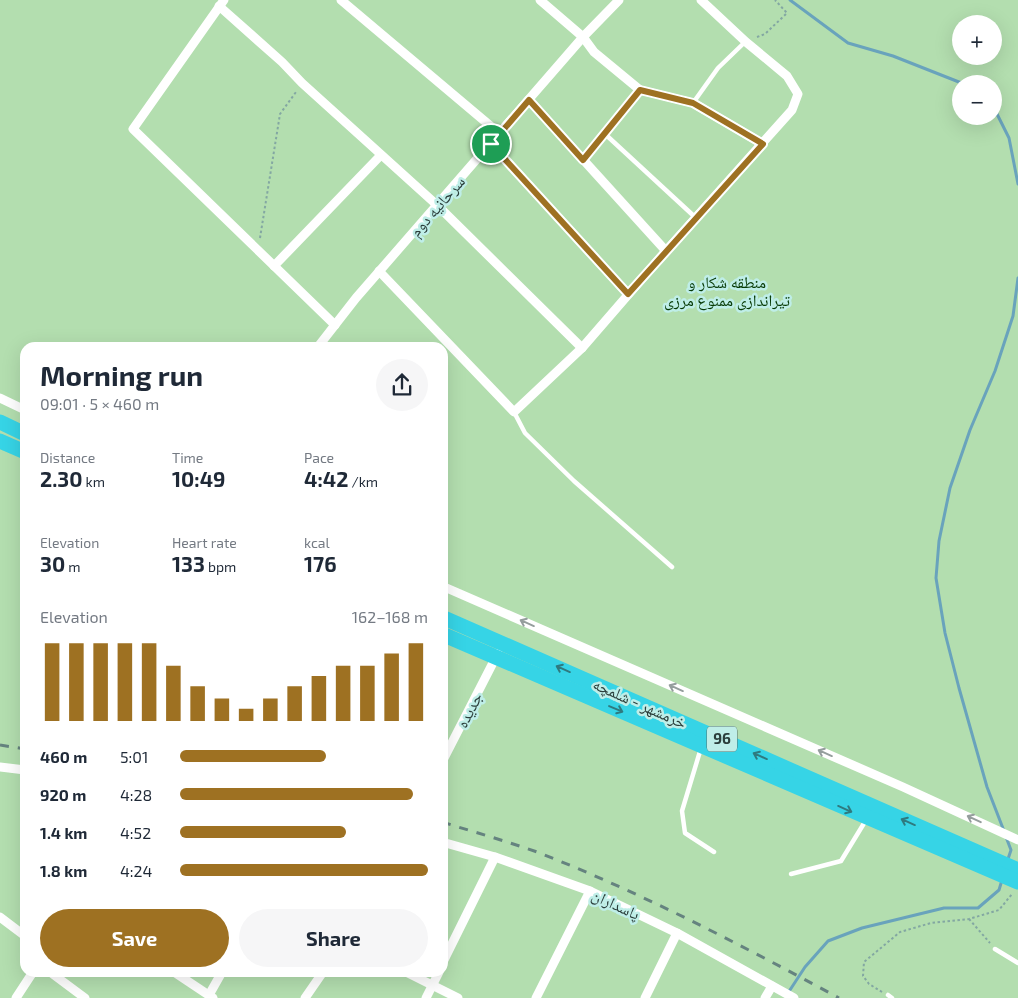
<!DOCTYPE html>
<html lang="en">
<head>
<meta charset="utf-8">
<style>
  body { margin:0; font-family:"Exo 2","Noto Naskh Arabic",sans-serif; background:#f6f6f7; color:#1f2937; height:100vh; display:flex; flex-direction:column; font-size:19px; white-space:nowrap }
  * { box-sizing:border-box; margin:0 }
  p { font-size:16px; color:#747a83 }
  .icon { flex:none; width:28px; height:28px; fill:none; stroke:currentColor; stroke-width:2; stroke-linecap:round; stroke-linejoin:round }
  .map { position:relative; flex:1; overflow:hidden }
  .sheet { position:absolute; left:20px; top:342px; width:428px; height:635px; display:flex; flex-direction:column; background:#fff; border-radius:15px; box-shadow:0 5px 20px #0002 }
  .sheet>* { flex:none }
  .tools { position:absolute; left:952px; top:15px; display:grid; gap:10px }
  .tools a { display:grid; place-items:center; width:50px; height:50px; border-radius:50%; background:#fff; box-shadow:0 5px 20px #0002; font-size:25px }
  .pin { position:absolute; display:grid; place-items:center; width:42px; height:42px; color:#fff; margin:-21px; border:2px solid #fff; border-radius:50%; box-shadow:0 1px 5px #0007 }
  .round { display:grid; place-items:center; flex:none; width:52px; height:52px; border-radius:26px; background:#f6f6f7 }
  .summary { display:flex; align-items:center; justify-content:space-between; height:85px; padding:0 20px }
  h1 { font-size:28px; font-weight:700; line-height:38px }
  .figures { display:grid; grid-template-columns:repeat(3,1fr); gap:8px; height:85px; padding:5px 20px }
  .figures div { display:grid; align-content:center }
  .figures b { font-size:21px; font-weight:700 }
  .figures small { font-size:14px; font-weight:400 }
  .figures p { font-size:14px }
  .chart { height:140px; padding:10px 20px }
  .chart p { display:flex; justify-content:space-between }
  .chart svg { width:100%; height:90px; margin-top:5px; stroke:#9e7122; stroke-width:6 }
  .action { display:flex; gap:10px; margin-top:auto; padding:10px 20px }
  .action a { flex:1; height:58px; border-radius:30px; background:#9e7122; color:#fff; font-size:20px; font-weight:700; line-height:58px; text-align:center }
  .action a+a { background:#f6f6f7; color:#1f2937 }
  ul { padding:0 20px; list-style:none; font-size:16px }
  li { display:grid; grid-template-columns:80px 60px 1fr; align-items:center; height:38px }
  li i { height:12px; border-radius:6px; background:#9e7122 }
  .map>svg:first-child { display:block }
  .green { fill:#b3deaf; fill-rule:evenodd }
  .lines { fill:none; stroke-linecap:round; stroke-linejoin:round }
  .stream { stroke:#69a3bc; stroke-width:3 }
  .path { stroke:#83a7a2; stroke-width:2; stroke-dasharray:2.5 2.5; stroke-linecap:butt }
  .service { stroke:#fff; stroke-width:4.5 }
  .minor { stroke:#fff; stroke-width:9 }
  .trunk { stroke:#36d4e6; stroke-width:15 }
  .rail { stroke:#65837f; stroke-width:3; stroke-dasharray:9 9; stroke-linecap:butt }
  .oneway { stroke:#959e9d }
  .oneway2 { stroke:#2f7a7f }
  .route-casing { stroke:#fff; stroke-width:10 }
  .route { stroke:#9e7122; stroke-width:6 }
  .labels { text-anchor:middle; stroke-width:5; stroke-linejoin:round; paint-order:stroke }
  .shield { fill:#bfeee8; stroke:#57736f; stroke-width:1 }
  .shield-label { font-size:15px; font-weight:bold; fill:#2b3e3b }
  .street-label { font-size:16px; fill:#2b3e3b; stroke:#bfeee8 }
  .park-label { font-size:16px; fill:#063a05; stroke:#bfeee8 }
</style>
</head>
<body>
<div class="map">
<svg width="1018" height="998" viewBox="0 0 1018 998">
  <rect width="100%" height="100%" fill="#bfeee8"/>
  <path class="green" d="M0,0H1018V998H0ZM961,24H994V56H961ZM961,84H994V116H961ZM25,348H442V972H25Z"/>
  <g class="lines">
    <g class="stream">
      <path d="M790,0L848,43L893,56L964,84"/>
      <path d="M994,108L1009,138L1018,184"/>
      <path d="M1004,831L987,787L959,688L945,633L936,578L939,541L950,488L970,430L995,371L1013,316L1018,278"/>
      <path d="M1006,837L1011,850L1007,862"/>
      <path d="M788,993L805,967L828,941L862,928L944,908H978L999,890L1002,880"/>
    </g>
    <g class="path">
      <path d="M757,37L765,34L787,13L775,0"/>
      <path d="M260,238L280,114L296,92"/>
      <path d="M969,919L990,943"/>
      <path d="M882,992L869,984L863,976L864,962L900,932L931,923L969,919L999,910L1012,894"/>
    </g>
    <g class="service">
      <path d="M693,103L718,68L745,42"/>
      <path d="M605,134L696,218"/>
      <path d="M583,160L640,90"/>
      <path d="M514,412L525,433L574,481L672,567"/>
      <path d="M701,748L682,811L685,833L714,852"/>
      <path d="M791,874L841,861L866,820"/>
      <path d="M995,949L1018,963"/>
      <path d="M888,995L892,998"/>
    </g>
    <g class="minor">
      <path d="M224,0L133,129L335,325"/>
      <path d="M341,0L500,134"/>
      <path d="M540,0L583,37L594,52L640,90L693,103L763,144"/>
      <path d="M219,6L282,62L302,83L438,206L582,348"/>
      <path d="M529,100L666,251"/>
      <path d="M491,144L628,294"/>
      <path d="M274,266L381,155"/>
      <path d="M379,271L514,412L582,348L666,251L792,110L798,94L787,76L746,42L701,0"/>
      <path d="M317,348L356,298L583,37L619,0"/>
      <path d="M0,398L25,410"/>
      <path d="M442,586L903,787L1018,840"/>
      <path d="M442,762L498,653"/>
      <path d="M0,767L25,770"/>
      <path d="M442,842L495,857L590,891L677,933L794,998"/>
      <path d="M0,917L25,936"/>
      <path d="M442,964L495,857"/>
      <path d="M50,972L85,998"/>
      <path d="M174,972L213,998"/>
      <path d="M406,972L458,998"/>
      <path d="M209,995L222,972"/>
      <path d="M16,998L33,972"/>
      <path d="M305,998L323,972"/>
      <path d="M426,998L439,972"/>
      <path d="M536,998L590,891"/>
      <path d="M645,998L677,933"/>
      <path d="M765,998L772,986"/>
    </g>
    <g class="trunk">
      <path d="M0,422L25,434"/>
      <path d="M0,441L25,452"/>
      <path d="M442,617L1018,870"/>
      <path d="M442,634L1018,882"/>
    </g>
    <g class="rail">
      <path d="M0,745L25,749"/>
      <path d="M442,822C474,832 506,841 537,852C642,893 741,945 839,998"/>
    </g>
  </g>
  <defs><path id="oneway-shaft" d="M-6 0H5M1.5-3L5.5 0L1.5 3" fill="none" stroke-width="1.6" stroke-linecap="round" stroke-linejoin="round" transform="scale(1.25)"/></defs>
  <g class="oneway">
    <use href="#oneway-shaft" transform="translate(527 623) rotate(-156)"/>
    <use href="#oneway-shaft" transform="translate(676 688) rotate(-156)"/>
    <use href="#oneway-shaft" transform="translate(825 753) rotate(-156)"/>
    <use href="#oneway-shaft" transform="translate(974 819) rotate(-155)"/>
  </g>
  <g class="oneway2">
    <use href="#oneway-shaft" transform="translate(563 669) rotate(-156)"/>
    <use href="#oneway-shaft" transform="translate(616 709) rotate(23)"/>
    <use href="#oneway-shaft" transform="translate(760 756) rotate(-156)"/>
    <use href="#oneway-shaft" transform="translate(845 809) rotate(24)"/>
    <use href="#oneway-shaft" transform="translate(908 822) rotate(-156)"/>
  </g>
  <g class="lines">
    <defs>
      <path id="route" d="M640,90L693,103L763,144L628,294L491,144L529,100L583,160Z"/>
    </defs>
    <use href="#route" class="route-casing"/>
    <use href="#route" class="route"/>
  </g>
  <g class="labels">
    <rect class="shield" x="707" y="726.5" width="30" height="25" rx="4"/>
    <g class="shield-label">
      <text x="722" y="744">96</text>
    </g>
    <g class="street-label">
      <text transform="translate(437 206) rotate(-49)" y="6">سرحانیه دوم</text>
      <text transform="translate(640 703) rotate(24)" y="6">خرمشهر - شلمچه</text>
      <text transform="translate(469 710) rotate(-63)" y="6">جدیده</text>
      <text transform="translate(616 904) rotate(25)" y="6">پاسداران</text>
    </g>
    <g class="park-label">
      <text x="727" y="288">منطقه شکار و<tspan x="727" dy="18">تیراندازی ممنوع مرزی</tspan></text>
    </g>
  </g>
</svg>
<div class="tools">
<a>+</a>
<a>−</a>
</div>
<div class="pin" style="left:491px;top:144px;background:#1e9e55"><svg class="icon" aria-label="arrive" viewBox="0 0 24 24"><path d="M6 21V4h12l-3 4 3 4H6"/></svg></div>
<section class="sheet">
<div class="summary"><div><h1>Morning run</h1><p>09:01 · 5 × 460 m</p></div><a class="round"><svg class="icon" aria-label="share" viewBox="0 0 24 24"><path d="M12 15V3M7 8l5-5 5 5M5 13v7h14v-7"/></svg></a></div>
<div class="figures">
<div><p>Distance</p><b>2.30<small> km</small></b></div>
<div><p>Time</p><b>10:49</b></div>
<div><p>Pace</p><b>4:42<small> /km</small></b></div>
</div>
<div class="figures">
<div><p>Elevation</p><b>30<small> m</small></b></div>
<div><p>Heart rate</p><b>133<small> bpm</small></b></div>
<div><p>kcal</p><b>176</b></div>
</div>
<div class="chart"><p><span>Elevation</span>162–168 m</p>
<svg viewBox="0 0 160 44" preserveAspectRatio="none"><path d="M5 44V6M15 44V6M25 44V6M35 44V6M45 44V6M55 44V17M65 44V27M75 44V33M85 44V38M95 44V33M105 44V27M115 44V22M125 44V17M135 44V17M145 44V11M155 44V6"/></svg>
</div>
<ul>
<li><b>460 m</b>5:01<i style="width:59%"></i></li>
<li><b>920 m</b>4:28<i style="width:94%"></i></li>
<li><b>1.4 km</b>4:52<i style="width:67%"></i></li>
<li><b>1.8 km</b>4:24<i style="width:100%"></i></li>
</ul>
<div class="action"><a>Save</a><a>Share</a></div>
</section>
</div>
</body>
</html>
